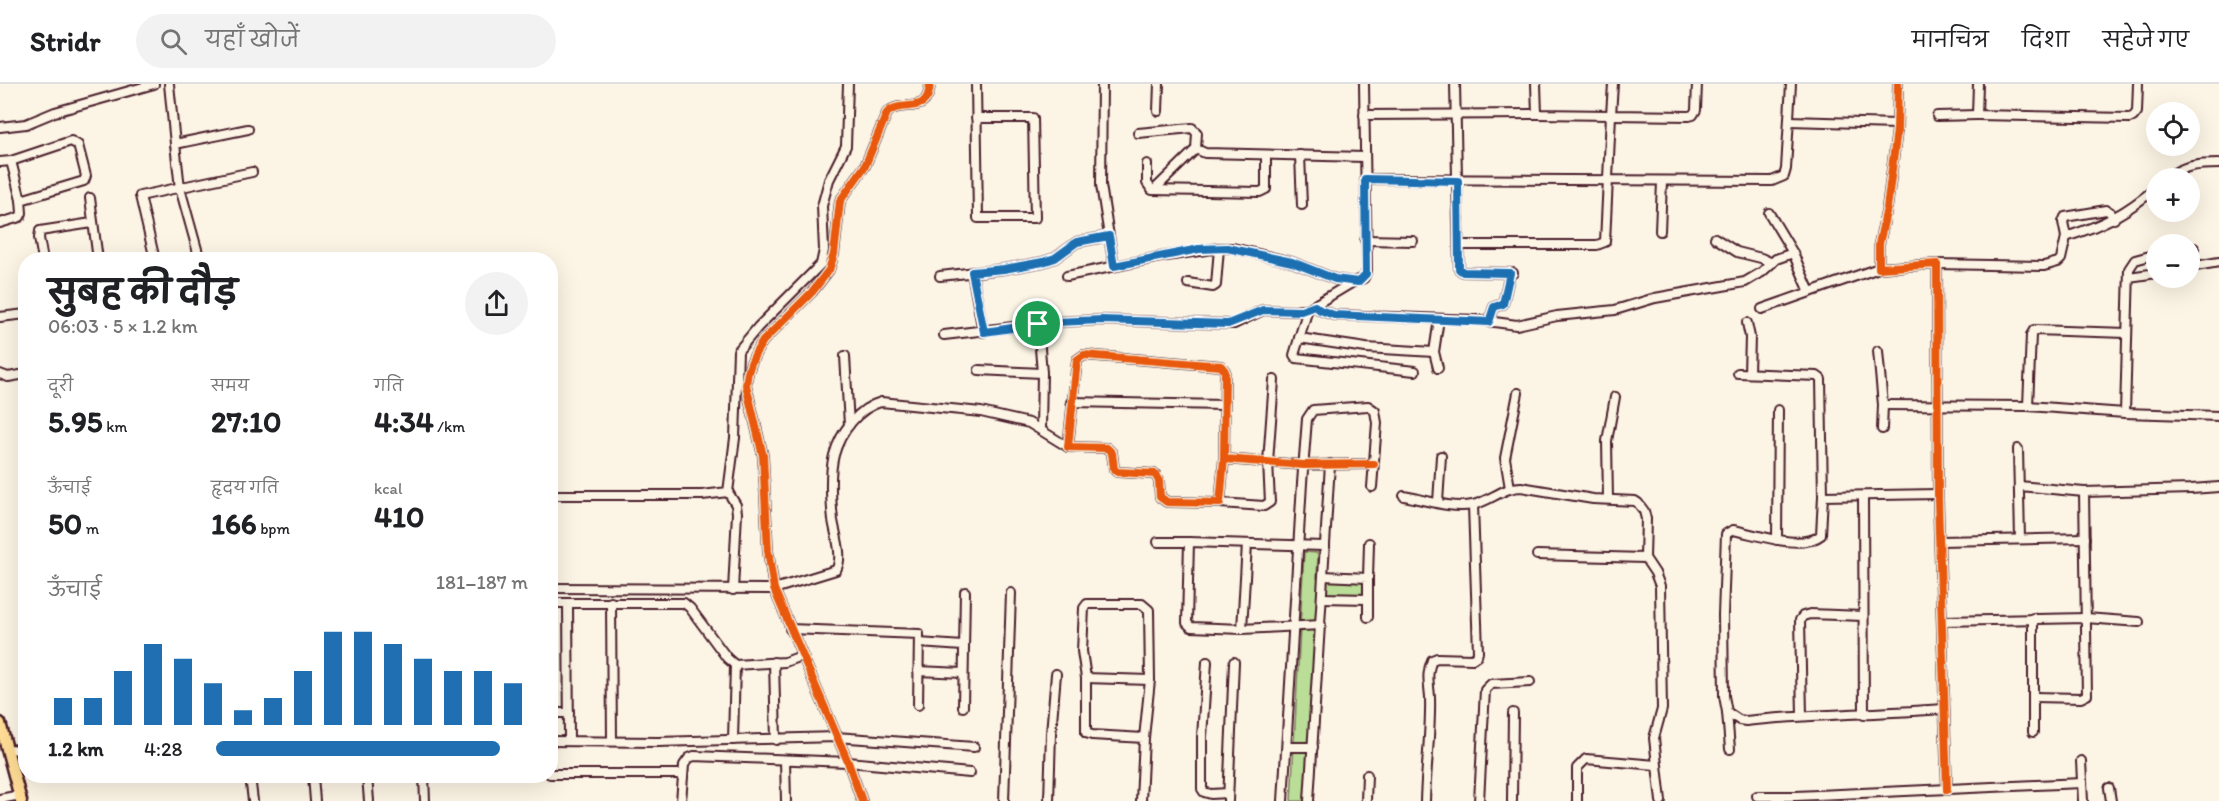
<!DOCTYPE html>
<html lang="hi">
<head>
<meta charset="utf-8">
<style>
  body { margin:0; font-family:Itim,"Playpen Sans Deva",sans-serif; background:#f2f2f2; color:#202124; height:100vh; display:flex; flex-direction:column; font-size:22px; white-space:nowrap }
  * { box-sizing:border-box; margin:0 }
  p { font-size:20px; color:#757577 }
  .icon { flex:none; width:33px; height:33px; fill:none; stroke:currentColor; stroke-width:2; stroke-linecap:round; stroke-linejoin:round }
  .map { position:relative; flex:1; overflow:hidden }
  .drawer { position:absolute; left:18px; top:168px; width:540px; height:531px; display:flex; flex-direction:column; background:#fff; border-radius:24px; box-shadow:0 6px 24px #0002 }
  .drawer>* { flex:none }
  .fabs { position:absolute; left:2146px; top:18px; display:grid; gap:12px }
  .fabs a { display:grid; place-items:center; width:54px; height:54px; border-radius:50%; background:#fff; box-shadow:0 6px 24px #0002; font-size:30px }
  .pin { position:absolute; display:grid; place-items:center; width:51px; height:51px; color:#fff; margin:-26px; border:3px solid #fff; border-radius:50%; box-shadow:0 2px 6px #0007 }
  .round { display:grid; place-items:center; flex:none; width:63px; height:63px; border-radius:32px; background:#f2f2f2 }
  .head { display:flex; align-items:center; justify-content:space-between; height:102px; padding:0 30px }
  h1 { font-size:33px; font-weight:700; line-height:45px }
  .stats { display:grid; grid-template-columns:repeat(3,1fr); gap:9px; height:102px; padding:6px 30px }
  .stats div { display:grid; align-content:center }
  .stats b { font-size:30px; font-weight:700 }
  .stats small { font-size:16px; font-weight:400 }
  .stats p { font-size:16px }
  .chart { height:168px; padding:12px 30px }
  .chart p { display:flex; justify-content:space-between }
  .chart svg { width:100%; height:108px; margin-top:6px; stroke:#1f6fb2; stroke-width:6 }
  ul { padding:0 30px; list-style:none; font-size:20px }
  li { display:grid; grid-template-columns:96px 72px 1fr; align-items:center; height:45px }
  li i { height:15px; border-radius:8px; background:#1f6fb2 }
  header { display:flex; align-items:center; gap:36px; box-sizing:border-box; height:84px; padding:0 30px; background:#fff; border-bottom:2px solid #e0e0e0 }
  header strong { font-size:28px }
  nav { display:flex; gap:33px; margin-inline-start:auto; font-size:21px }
  .search { width:420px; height:54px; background:#f2f2f2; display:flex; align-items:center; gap:15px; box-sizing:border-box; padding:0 21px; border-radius:33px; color:#757577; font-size:22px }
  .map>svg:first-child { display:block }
  .green { fill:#badd97; stroke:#827e61; stroke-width:1.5 }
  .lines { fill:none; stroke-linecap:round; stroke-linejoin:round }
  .minor-casing { stroke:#4a1f2b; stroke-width:12 }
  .highway-casing { stroke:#4a1f2b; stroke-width:15 }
  .minor { stroke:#fcf5e5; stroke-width:8 }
  .highway { stroke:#ffdd96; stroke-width:10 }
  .cycleway-casing { stroke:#fcf5e5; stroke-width:11 }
  .cycleway { stroke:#e8590c; stroke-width:8 }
  .route-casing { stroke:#fff; stroke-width:12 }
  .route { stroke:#1f6fb2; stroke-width:8 }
</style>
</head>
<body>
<header>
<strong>Stridr</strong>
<div class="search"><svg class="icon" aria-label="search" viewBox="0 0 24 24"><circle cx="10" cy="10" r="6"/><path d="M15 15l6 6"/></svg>यहाँ खोजें</div>
<nav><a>मानचित्र</a><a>दिशा</a><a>सहेजे गए</a></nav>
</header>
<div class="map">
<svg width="2219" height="717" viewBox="0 0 2219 717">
  <rect width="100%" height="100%" fill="#fcf5e5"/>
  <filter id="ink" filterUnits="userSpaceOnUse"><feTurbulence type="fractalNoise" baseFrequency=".0167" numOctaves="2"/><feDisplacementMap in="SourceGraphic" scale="12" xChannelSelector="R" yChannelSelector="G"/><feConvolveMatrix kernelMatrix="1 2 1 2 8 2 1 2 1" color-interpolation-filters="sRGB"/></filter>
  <g filter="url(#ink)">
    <path class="green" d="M1304,468L1318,469L1317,494L1364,498L1365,512L1318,511L1305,717H1291Z"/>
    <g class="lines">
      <defs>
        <g id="minor">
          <path d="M169,0L175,60"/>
          <path d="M1102,0L1101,101L1109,152"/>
          <path d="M1455,0L1459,185L1463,188L1513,189"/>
          <path d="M1613,0L1611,31L1689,32L1693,31L1696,26L1697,0"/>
          <path d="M1898,0L1897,46L1887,124L1879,160V184L1937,180L1938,416L1947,706"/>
          <path d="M1978,0L1977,31L2129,34L2133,33L2137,28L2138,0"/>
          <path d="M1158,27L1159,0"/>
          <path d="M1364,31L1537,30"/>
          <path d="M1937,32L1977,31"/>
          <path d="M976,34H1033L1035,134H978L976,0"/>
          <path d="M1789,37L1897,40"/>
          <path d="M0,43L26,40L55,28L154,0"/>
          <path d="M1138,49L1192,44L1197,49L1196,65L1205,69L1365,73"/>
          <path d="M1300,71L1302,121"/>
          <path d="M11,77L21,116"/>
          <path d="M0,78L11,77L71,57L78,61L86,92L84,97L21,116L22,129L20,133L0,139"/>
          <path d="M1147,80V99L1152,106L1260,108L1266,105V71"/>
          <path d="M2167,94C2183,81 2199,80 2219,80"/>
          <path d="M1365,95L1772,97L1784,92L1786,85L1791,0"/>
          <path d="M1154,106L1196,65"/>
          <path d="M90,114L98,176"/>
          <path d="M1769,129L1793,169"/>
          <path d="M1660,147L1662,98"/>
          <path d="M2066,153L2063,138L2065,133L2106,126L2110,128L2114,135"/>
          <path d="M1715,154L1737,168L1761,174L1772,179"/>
          <path d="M1365,156L1413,157"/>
          <path d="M1459,161H1597L1605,158L1611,31L1537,30L1536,0"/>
          <path d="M2190,165L2194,164"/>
          <path d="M43,176L39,154L40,147L92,139"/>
          <path d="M155,176L140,112L252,88"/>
          <path d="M200,176L180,104L175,60L248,45"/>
          <path d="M1937,180L2044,182L2058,178L2061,175L2066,153C2105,140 2125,130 2157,103"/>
          <path d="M2190,183L2219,178"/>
          <path d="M972,188L983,248"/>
          <path d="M940,192L1004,185L1043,178L1055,174L1077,158L1109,152L1114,182"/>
          <path d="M1067,192L1160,173L1219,164H1233L1292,178L1335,195L1353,198L1364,194L1367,186L1364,0"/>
          <path d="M2129,193L2157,189"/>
          <path d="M1188,199L1213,203L1216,201L1219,164"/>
          <path d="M1315,222L1320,226L1334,231L1479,236L1517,241L1557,232L1615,226L1655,214L1745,198L1762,188L1776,175L1793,169L1810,208L1879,184"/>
          <path d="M1308,225L1294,271L1296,274L1415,287"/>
          <path d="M1762,225L1810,208"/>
          <path d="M0,233L26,230"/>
          <path d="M1489,238L1494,223L1503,220L1510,189"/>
          <path d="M1747,239L1750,253L1749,289"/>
          <path d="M1038,240L1042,289L1041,345"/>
          <path d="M944,251L1056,238L1102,236L1228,240H1234L1263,226L1295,227L1308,225L1353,198"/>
          <path d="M1299,254L1366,264L1434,268"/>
          <path d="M1878,267L1883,321L1882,345"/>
          <path d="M845,272L849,341"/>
          <path d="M1438,284L1434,268L1439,235"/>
          <path d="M979,286L1042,289"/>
          <path d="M1738,289L1817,292L1821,295L1823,412"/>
          <path d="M0,290L8,293L26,290"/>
          <path d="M1071,318L1224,321"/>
          <path d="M1883,321L2028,322L2125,329L2219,332"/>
          <path d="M2028,322L2031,251L2034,246L2127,249"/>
          <path d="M2125,329L2129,185L2135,176L2157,170"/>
          <path d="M2018,365L2020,455"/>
          <path d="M1224,375L1220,419L1167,418L1160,413L1159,397L1155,390L1117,388L1114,385L1112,369L1107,364L1068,363L1077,276L1084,271L1221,282L1225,287L1224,375L1304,381L1374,380"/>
          <path d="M2019,402L2084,408L2191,405L2219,403"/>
          <path d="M1510,404L1505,374L1518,309"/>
          <path d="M728,408L736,421L737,429L733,506"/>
          <path d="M1938,410L1823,412L1821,451C1801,467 1756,450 1733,446L1726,450L1723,531L1724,612L1727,628L1739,636L1746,637C1812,630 1878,630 1944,625"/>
          <path d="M550,411H702L728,408L735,354L738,267L758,243L821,180L824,166L822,122L829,96L846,62L848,0"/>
          <path d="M1404,412C1426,416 1451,425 1473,421C1490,417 1504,403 1521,403L1593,415L1635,417L1638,419L1644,427L1646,435L1645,474L1655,489L1660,502L1662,625L1654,654L1661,717"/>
          <path d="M1863,412L1864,631"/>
          <path d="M1608,415L1607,357L1615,313"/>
          <path d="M1438,418L1441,372"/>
          <path d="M1220,419L1264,422L1270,418L1268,378L1274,296"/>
          <path d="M1777,456L1778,326"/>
          <path d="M1940,457L2085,454"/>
          <path d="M1158,458H1189"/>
          <path d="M1537,471L1645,474"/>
          <path d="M1323,492L1368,494V533"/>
          <path d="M1368,494L1369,459"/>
          <path d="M550,504L774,505L836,486C844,473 835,450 833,436C831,417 829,390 834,371C840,349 858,324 881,318L981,328L1029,339L1068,363"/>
          <path d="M1322,514L1368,515"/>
          <path d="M611,518L612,657"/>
          <path d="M550,519H684L690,524L727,574L735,581L785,578L801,572"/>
          <path d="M568,520L569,657"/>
          <path d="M2033,534V648"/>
          <path d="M1942,537L2086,534L2139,538"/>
          <path d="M1321,541L1242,545L1191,543L1187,539L1189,458L1325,462"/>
          <path d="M790,545L919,550L918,621"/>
          <path d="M1242,545L1247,460"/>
          <path d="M919,559L963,562"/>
          <path d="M774,578L776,656"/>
          <path d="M1207,578L1202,653V705L1204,708L1211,710L1228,709"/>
          <path d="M918,587L963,589"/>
          <path d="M1086,594L1150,596"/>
          <path d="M2034,613L2081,614L2087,611L2084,408"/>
          <path d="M963,623L965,508"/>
          <path d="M1727,628L1730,665"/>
          <path d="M550,629H569"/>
          <path d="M1802,631L1800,536L1803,532L1810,530L1863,532"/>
          <path d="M733,656L735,581"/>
          <path d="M550,657L658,658L836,653L974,663"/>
          <path d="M1288,663H1313"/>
          <path d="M7,665L26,666"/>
          <path d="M785,676L786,717"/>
          <path d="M2081,677L2083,717"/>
          <path d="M550,690H683"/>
          <path d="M250,692L253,717"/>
          <path d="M313,692L315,717"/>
          <path d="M367,692L369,717"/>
          <path d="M424,692L425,717"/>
          <path d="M2109,704L2111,717"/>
          <path d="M1757,712H1796L2082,699"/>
          <path d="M0,715L20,711"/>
          <path d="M681,717L684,681L689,674L694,672L848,678L970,689"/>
          <path d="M862,717L848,678L774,505L768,467L763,372L746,301C747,286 754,270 763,257L812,208L829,186L834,170L840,117L865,82L887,29C902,14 928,34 930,0"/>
          <path d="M1004,717L1011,509"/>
          <path d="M1049,717L1051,649L1056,590"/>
          <path d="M1141,717L1144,654L1150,596L1149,526L1142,520H1087L1084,524L1082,567L1086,594V649L1092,651L1144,654"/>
          <path d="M1228,717L1234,578"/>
          <path d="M1283,717L1302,399L1307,335L1313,326L1368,322L1375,327L1377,339L1372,403"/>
          <path d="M1309,717L1330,380"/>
          <path d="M1366,717L1367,691"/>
          <path d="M1425,717C1426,683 1431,647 1430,613C1429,599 1426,590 1432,576L1437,574L1472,575L1477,572L1478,568L1473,421"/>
          <path d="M1479,717L1485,606L1491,600L1530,598"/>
          <path d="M1512,717L1513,629"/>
          <path d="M1577,717V684L1586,675L1656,681"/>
        </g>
        <path id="highway" d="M0,639L21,717"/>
      </defs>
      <use href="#minor" class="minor-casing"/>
      <use href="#highway" class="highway-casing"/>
      <use href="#minor" class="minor"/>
      <use href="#highway" class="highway"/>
      <defs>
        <g id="cycleway">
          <path d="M1898,0L1897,46L1887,124L1879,160V184L1937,180L1938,416L1947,706"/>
          <path d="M1224,375L1220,419L1167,418L1160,413L1159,397L1155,390L1117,388L1114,385L1112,369L1107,364L1068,363L1077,276L1084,271L1221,282L1225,287L1224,375L1304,381L1374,380"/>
          <path d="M862,717L848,678L774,505L768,467L763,372L746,301C747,286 754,270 763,257L812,208L829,186L834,170L840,117L865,82L887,29C902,14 928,34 930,0"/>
        </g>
      </defs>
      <use href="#cycleway" class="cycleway-casing"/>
      <use href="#cycleway" class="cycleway"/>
    </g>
  </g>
  <g class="lines" filter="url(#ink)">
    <defs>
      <path id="route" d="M1365,95L1458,97L1459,185L1463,188L1510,189L1503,220L1494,223L1489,238L1334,231L1320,226L1315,222L1301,227L1263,226L1228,240L1102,236L1056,238L984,248L972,188L1004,185L1043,178L1055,174L1077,158L1109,152L1114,182L1199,165L1227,164L1292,178L1335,195L1358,198L1366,190Z"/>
    </defs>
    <use href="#route" class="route-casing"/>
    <use href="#route" class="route"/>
  </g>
</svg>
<div class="fabs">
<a><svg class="icon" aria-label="locate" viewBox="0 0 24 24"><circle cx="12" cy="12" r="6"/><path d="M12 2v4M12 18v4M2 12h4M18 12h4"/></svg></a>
<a>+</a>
<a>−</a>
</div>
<div class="pin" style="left:1038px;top:240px;background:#1e9e55"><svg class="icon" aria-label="arrive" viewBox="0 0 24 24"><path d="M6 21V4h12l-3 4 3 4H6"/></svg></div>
<section class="drawer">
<div class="head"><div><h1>सुबह की दौड़</h1><p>06:03 · 5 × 1.2 km</p></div><a class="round"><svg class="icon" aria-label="share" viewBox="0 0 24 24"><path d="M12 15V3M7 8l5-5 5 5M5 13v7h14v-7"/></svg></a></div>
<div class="stats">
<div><p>दूरी</p><b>5.95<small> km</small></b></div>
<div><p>समय</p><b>27:10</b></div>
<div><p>गति</p><b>4:34<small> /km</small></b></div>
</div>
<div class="stats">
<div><p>ऊँचाई</p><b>50<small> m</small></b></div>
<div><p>हृदय गति</p><b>166<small> bpm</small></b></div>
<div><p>kcal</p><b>410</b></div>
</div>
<div class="chart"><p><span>ऊँचाई</span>181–187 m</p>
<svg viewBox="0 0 160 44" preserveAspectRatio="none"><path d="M5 44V33M15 44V33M25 44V22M35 44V11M45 44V17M55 44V27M65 44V38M75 44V33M85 44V22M95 44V6M105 44V6M115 44V11M125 44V17M135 44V22M145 44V22M155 44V27"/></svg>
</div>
<ul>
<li><b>1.2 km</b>4:28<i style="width:91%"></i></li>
</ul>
</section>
</div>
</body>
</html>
